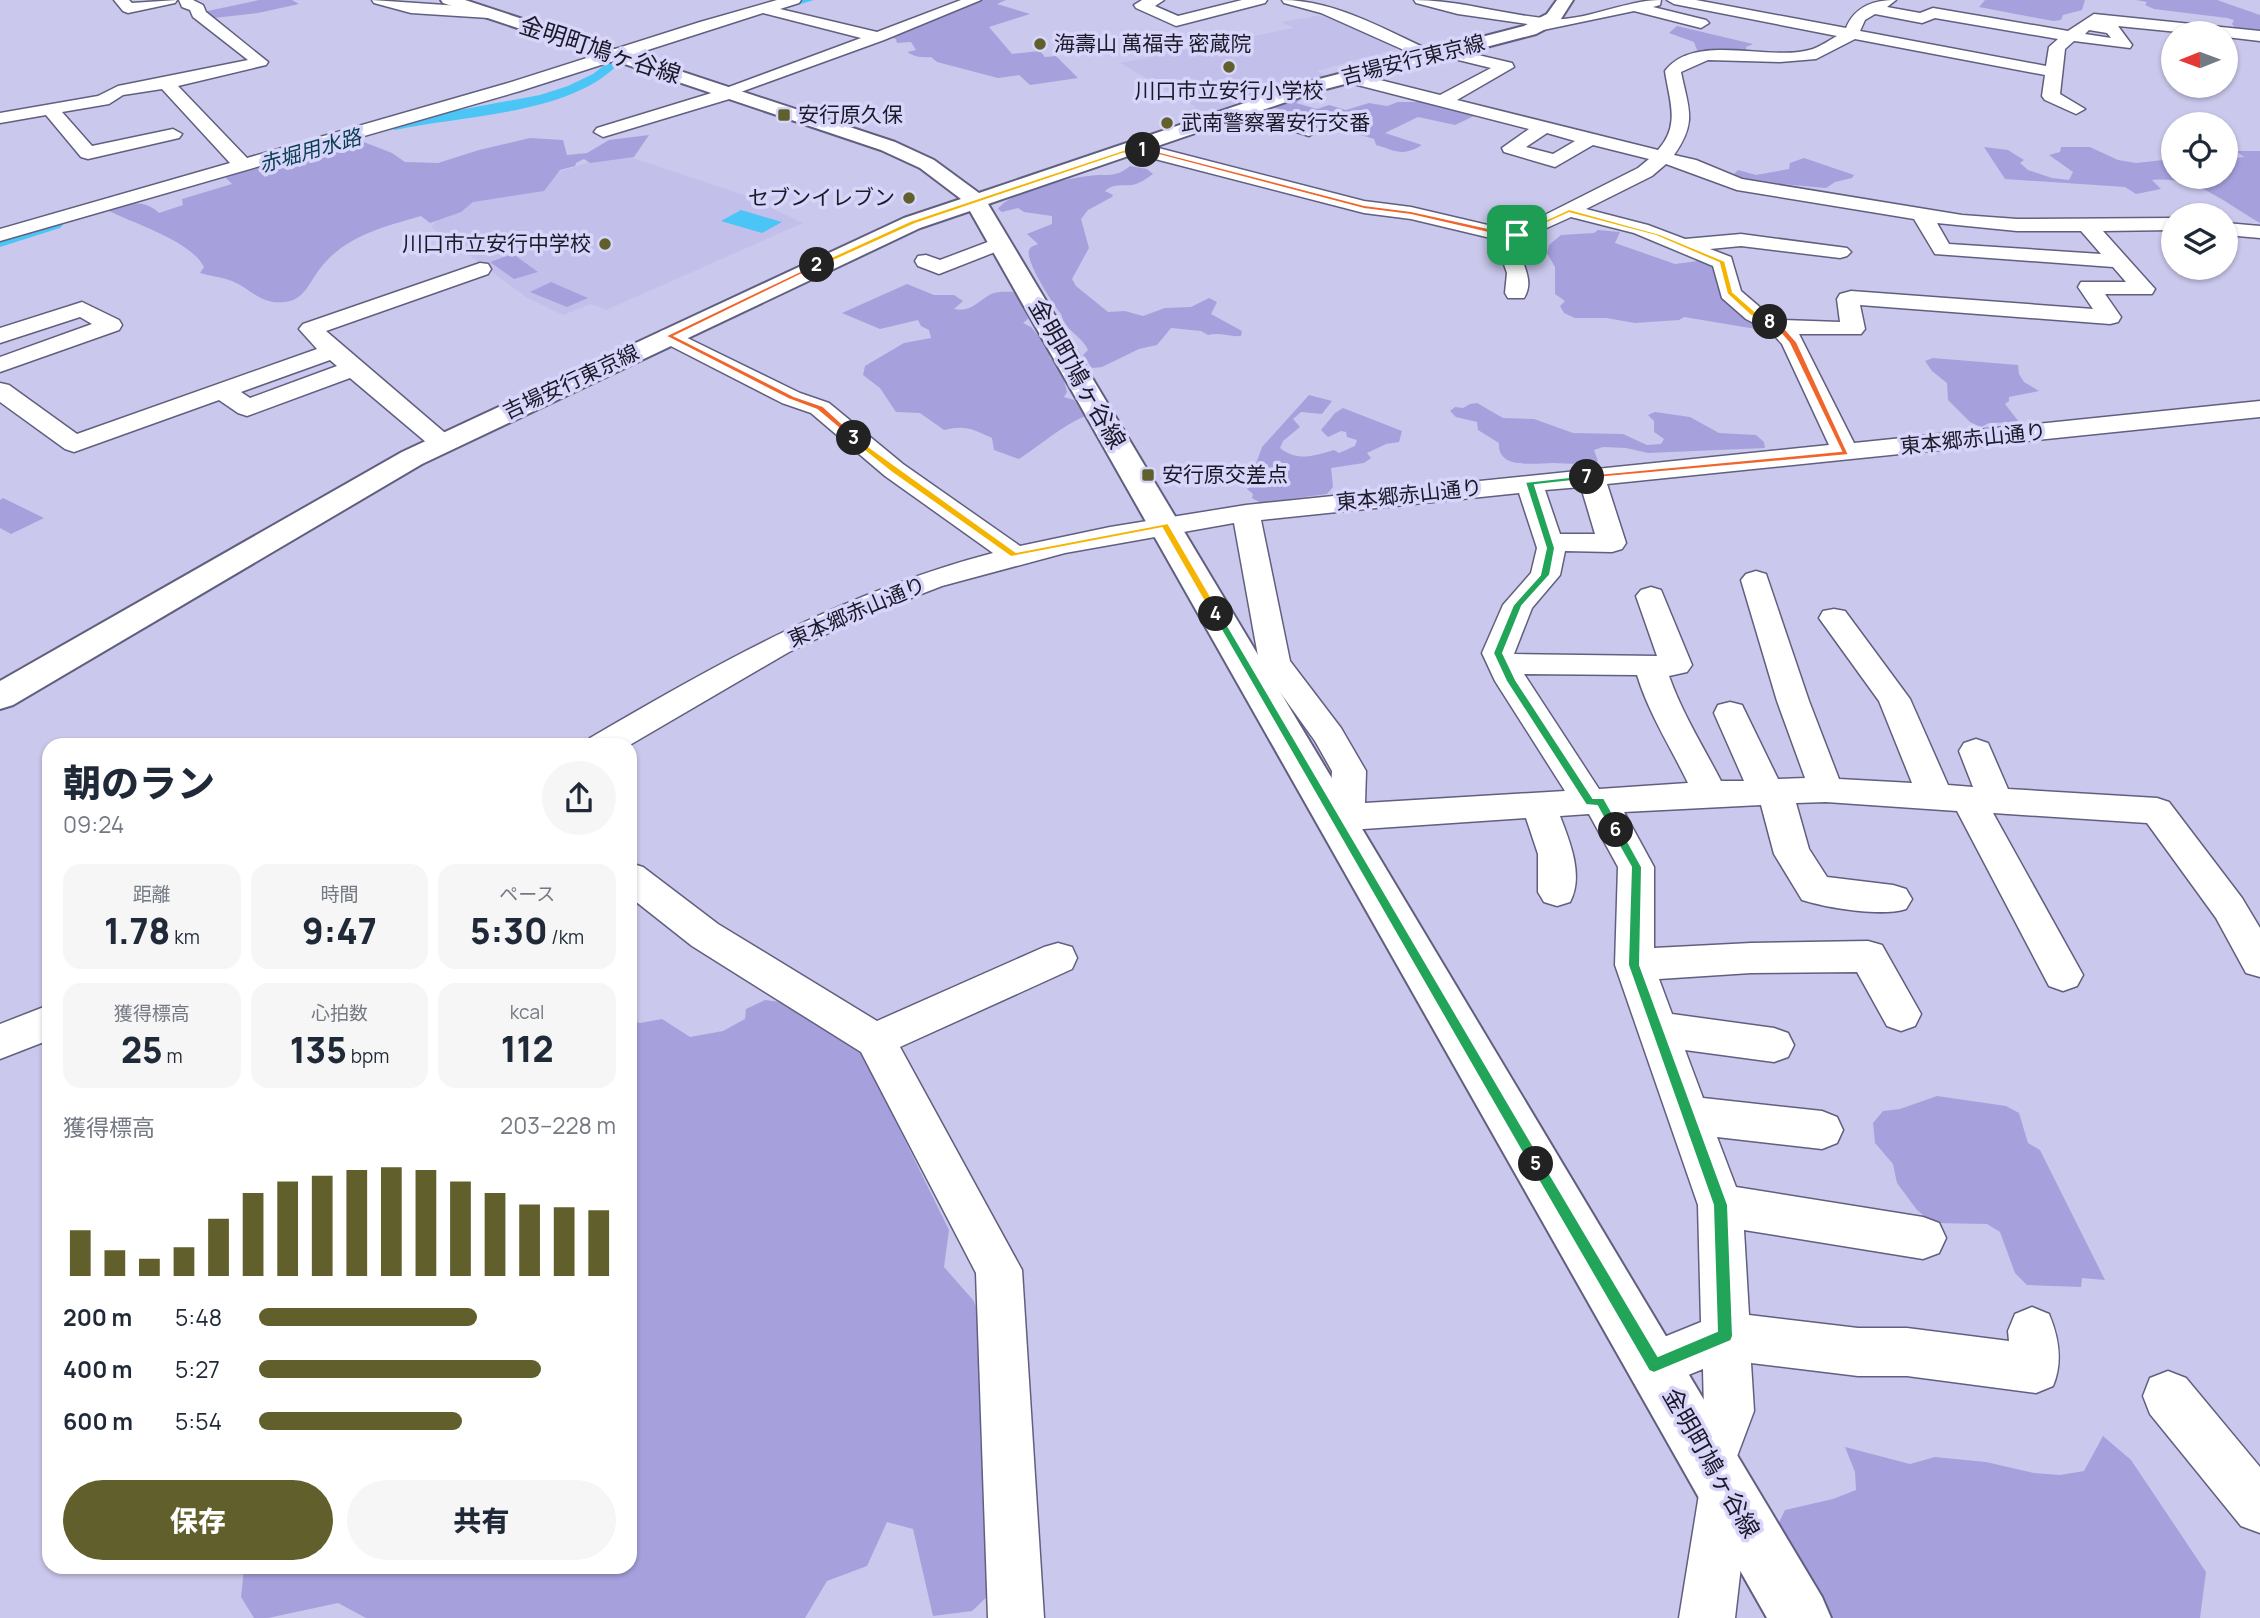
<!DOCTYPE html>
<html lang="ja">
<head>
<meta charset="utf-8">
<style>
  body { margin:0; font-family:Manrope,"Noto Sans JP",sans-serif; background:#f6f6f7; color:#1f2937; height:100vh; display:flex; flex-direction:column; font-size:26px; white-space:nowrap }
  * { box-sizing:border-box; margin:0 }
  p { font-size:23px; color:#747a83 }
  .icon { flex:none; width:38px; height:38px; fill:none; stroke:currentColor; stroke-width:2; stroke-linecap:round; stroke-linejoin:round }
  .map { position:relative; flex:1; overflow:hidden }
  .details { position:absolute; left:42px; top:738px; width:595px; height:836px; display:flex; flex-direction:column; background:#fff; border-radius:21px; box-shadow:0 2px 5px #0004 }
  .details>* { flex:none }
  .needle { width:46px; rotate:269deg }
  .fabs { position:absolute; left:2161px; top:21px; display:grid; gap:14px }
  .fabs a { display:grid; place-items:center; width:77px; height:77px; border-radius:50%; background:#fff; box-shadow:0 2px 5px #0004; font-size:35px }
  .pin { position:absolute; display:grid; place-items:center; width:60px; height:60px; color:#fff; margin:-30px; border-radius:14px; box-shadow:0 4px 10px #0006 }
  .km { position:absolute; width:35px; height:35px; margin:-18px; border-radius:50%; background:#222; color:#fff; font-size:19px; line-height:35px; text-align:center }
  .round { display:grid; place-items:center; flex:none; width:74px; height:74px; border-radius:37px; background:#f6f6f7 }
  .overview { display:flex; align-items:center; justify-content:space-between; height:119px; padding:0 21px }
  h1 { font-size:38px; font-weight:800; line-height:52px }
  .figures { display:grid; grid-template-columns:repeat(3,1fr); gap:10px; height:119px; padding:7px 21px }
  .figures div { display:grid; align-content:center; border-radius:18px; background:#f6f6f7; text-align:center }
  .figures b { font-size:35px; font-weight:800 }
  .figures small { font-size:19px; font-weight:400 }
  .figures p { font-size:19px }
  .chart { height:196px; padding:14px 21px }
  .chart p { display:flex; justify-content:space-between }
  .chart svg { width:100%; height:126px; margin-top:7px; stroke:#61602d; stroke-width:6 }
  .action { display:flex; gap:14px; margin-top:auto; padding:14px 21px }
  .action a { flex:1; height:80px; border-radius:42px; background:#61602d; color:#fff; font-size:28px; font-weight:800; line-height:80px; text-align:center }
  .action a+a { background:#f6f6f7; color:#1f2937 }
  ul { padding:0 21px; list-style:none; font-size:23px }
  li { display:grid; grid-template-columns:112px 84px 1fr; align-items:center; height:52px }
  li i { height:18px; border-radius:9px; background:#61602d }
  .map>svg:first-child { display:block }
  .built { fill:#c2bfeb }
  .green { fill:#a6a1dd }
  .water { fill:#4bc5f5 }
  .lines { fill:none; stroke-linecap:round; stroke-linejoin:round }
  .stream { stroke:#4bc5f5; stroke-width:3.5 }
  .canal { fill:#4bc5f5; fill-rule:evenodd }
  .minor-casing { stroke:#615f7f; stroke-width:3 }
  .major-casing { stroke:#615f7f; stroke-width:4 }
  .minor { fill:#fff; fill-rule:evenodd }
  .major { fill:#fff; fill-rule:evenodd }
  .split-1 { fill:#f0652b; stroke:#fff; stroke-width:2 }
  .split-2 { fill:#f5b400; stroke:#fff; stroke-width:2 }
  .split-3 { fill:#f0652b; stroke:#fff; stroke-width:2 }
  .split-4 { fill:#f5b400; stroke:#fff; stroke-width:2 }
  .split-5 { fill:#22a559; stroke:#fff; stroke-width:2 }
  .split-6 { fill:#22a559; stroke:#fff; stroke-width:2 }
  .split-7 { fill:#22a559; stroke:#fff; stroke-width:2 }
  .split-8 { fill:#f0652b; stroke:#fff; stroke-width:2 }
  .split-9 { fill:#f5b400; stroke:#fff; stroke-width:2 }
  .poi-dot { fill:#61602d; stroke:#d7d5fa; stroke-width:2.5 }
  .labels { text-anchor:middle; stroke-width:7; stroke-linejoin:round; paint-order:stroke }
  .far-poi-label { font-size:21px; fill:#1b1927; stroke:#d7d5fa; text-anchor:start }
  .far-street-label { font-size:21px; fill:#1b1927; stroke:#d7d5fa }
  .far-water-label { font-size:21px; font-style:italic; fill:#083e52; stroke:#d7d5fa }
  .street-label { font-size:24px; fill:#1b1927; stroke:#d7d5fa }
</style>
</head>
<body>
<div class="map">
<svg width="2260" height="1618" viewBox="0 0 2260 1618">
  <rect width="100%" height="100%" fill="#cac8ec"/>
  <g class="built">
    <path d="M1329,14L1399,48L1317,71L1328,77L1215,116L1203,111L1192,114L1183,111L1196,107L1120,63L1294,28L1281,22Z"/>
    <path d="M618,153L744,195L803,223L606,310L591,304L563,315L526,297L431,227L448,208Z"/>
  </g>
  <g class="green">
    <path d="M259,0H292L299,4L258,13L214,18L203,12Z"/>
    <path d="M978,0H1006L997,4L1030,14L989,27L1012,54L1040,51L1045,57L1056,56L1078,78L1030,85L1019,75L998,78L937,62L931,57C922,58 915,57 907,52L916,50L911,42L897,43L896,39L885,36Z"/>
    <path d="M1985,0H2085L2082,10L2063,15L2061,20L2053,21L1979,7Z"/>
    <path d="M2136,0H2217L2260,15V34L2236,29L2232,24L2234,20L2227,18L2154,9L2145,5L2147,2Z"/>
    <path d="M1677,26L1753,44L1746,47V49L1719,50L1707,54L1697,50L1694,42L1669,33Z"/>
    <path d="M1296,96L1301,99L1296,103L1317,109L1329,105L1346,110L1369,103L1387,106L1398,102H1424L1476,115L1455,125L1418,117L1385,133L1422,145C1402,157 1397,151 1376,145L1374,139L1272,107Z"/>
    <path d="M649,135L634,157L590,163L584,159L576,163L575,166L560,170L544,191L473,202L461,212L430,223L421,216C383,227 344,236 319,270C309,283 304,300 285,302C261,305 251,289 232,281C222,277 210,276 200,273L204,267C191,241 135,224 109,211C127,201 145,200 159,213L183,205L182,199L232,184L224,176L356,139L392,153L405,162L438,163L479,150L530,138L563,140L567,155L587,153L609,140Z"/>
    <path d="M1984,147L2008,150L2024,160L2020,163L2028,170L2052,178L2069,180L2073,172L2049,155L2060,152L2061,147H2090L2118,160L2136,163L2173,159L2174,177H2226V159L2244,157L2236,151H2260V223C2224,202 2196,176 2152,180L2161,189L2136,194L2125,187L2005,179Z"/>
    <path d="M1804,158L1854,175L1852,178L1835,182L1826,188L1746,181L1732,176L1738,170L1756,175L1789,169L1790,163Z"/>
    <path d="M1130,166L1147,169L1153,174C1148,178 1138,184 1132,185C1121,186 1114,183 1105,191L1113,195L1112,197L1088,210L1081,219L1089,248L1072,279L1076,286L1108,312L1125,311L1143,316L1165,308L1191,307L1209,298L1217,302L1211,314L1242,331L1241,336C1229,337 1220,332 1208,335L1201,331L1171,328L1157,345L1139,349L1102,367L1092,368L1083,355L1088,350C1082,336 1066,332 1061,314C1053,304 1025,261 1029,250C1031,246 1034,246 1038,244L1027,234L1052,224V216L1024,212L1018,208L1002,212L998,209C1010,191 1068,178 1089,176C1107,173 1114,179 1130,166Z"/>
    <path d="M1598,230L1620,232L1615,243L1675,264L1698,261L1716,265L1720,277L1719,293L1731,305L1774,332L1684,317L1679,320L1635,323L1606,318H1575L1564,313L1560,306L1565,301L1555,294V267L1547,253L1549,245L1561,235L1594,233Z"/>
    <path d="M512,254H513L538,272L514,279L490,262Z"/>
    <path d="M551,282L588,298L567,307L530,292Z"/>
    <path d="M907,284L934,295H954L963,301L954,309C970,313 978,301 991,294C999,291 1007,292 1015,292L1024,304L1028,319L1023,323L1031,327L1047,346L1050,358L1060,366L1067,392L1064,397L1074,400L1085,416C1060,427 1042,444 1019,459L994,450L992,438C972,429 966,425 944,430L920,413L896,412L880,388L863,375L865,366L904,343L931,338L929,330L921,326L918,320L880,329L842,313Z"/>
    <path d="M1933,358L2018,365L2019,374L2024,382L2039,391L2009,397V401L2005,404L2019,422L1989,423L1981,427L1970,422L1948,400L1947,383L1932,371L1925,361Z"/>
    <path d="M1309,395L1332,401L1322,414L1301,412L1293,419L1300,427L1283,441L1280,448C1298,462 1313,456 1334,450L1339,453L1355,446L1357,440L1347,437L1346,432L1341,431L1328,437L1321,430L1335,413L1343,408L1402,431L1399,442L1386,444L1367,453L1371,458L1364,463L1331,468L1333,487L1327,494L1261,503L1252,498L1253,494L1247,489L1262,447Z"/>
    <path d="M1477,403L1503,418L1534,419L1573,433L1623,434L1647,445L1661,444L1664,439L1654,432V421L1648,415L1655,412L1690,417L1719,433L1756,435L1764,442L1765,448L1648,453L1626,448L1603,447L1594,450L1598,461C1582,466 1569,463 1553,463C1535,463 1497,470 1499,443L1478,430L1477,422L1456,417L1450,411L1455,407L1463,408L1470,404Z"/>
    <path d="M3,498L44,518L11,534L0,528V500Z"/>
    <path d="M765,1000L788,1003L863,1055L949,1230L944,1267L973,1300L988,1334L980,1435L987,1543L994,1590L972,1611L933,1616L913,1529L887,1522L867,1566L827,1581L805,1618H366L338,1603L268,1618H254L241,1597L244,1568H630V1020L640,1023L662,1019L690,1037L723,1031L745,1019L746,1009Z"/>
    <path d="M1937,1096L2006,1106L2019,1113L2028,1143L2040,1150L2105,1280L2082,1278L2081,1287L2027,1285L2015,1273L2000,1232L1987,1224L1933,1223L1917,1210L1897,1183L1893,1164L1875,1143L1873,1123L1883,1111L1900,1109Z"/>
    <path d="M2103,1436L2131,1460L2206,1572L2200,1618H1828L1775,1531L1785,1510L1833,1499L1856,1490L1855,1472L1845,1447L1910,1464L1935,1457L1986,1462L2034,1473L2060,1475L2084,1471Z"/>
  </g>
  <path class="water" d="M741,210L782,222L762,233L721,221Z"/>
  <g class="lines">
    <path class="stream" d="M797,0L802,1"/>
    <g class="canal">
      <path d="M796,0H814L765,15L759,12Z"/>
      <path d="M616,56L622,60C575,115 462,115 395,130L388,126L390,123L540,95L568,86L593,74Z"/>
      <path d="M55,220L63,225L60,228L0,247V237Z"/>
    </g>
    <defs>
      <g id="minor">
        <path d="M114,0H129L132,3L177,0L175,3L128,13L123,11Z"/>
        <path d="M179,0H193L203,5L206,12L268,62L266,65L178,86L247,158L508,83L700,22L777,0H801L799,3L780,9L877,32L961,0H981L884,40L738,93L736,97L603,137L594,132L597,128L718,91L861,38L763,13L520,91L0,241V229L230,163L162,89L123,95L109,104L62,112L92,146L173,129L182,134L179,138L88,159L81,157L46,115L0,123V113L98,96L118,86L248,60L193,17L190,10L182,7Z"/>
        <path d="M372,0L489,8L497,13L489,18L411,13L374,3Z"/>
        <path d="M1142,0H1164L1155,6L1178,16L1242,0H1267L1265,3L1176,26L1136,8L1134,5Z"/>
        <path d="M1282,0C1336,0 1387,31 1436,53L1438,56L1430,61L1424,59L1321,13L1284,3Z"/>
        <path d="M1414,0C1461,0 1507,16 1554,19C1585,21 1626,0 1661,0L1660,5L1653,7L1706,20L1709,23L1701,28L1634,11L1543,30L1535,25L1458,14L1416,3Z"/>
        <path d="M1667,0H1696L1846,28C1855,6 1874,0 1896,0L1887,7L1920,13L1933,8L2068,31L2094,14L2260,31V41L2226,37V33H2188L2118,26L2132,45L2130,48L2074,41L2065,49L2060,94L2085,109L2076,114L2045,100L2042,96L2045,75L1855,39L1816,59L1780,62L1708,60L1681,72C1688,108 1698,121 1674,155L1696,160L1742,179L1962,215L2017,219L2174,218V230L2103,231L2155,289L2152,294H2105L2121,317L2118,322L2110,324L1860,305L1865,329L1861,334H1799L1854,443L2260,401V417L1607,484L1626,543L1622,549L1612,552L1565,551L1560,575L1532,608L1514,654L1657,656L1636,596L1641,590L1651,587L1661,590L1692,665L1687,672L1669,676C1682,713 1703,746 1721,781H1744L1714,713L1718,705L1730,702L1742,705L1778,779L1805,778L1777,701L1741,580L1746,574L1756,571L1766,574L1809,701L1839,779L1912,783L1879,701L1819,618L1823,611L1834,609L1845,611L1910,699L1948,785L1973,787L1959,751L1964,743L1976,739L1988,743L2008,789L2157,798L2169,802L2242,898L2260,928V977L2246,973L2216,918L2147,823L1993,813L2083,975L2077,986L2063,991L2049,986L1957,811L1826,802L1796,803L1809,849L1827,877L1893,885L1906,889L1912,899L1906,909C1881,917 1828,908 1802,900L1774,854L1761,805L1624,812L1654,867V948L1751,943L1868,941L1882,945L1921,1014L1915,1026L1901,1031L1887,1026L1857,972L1751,973L1659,979L1672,1014L1774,1028L1788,1033L1794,1045L1788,1057L1774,1062L1685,1050L1703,1098L1822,1111L1837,1117L1843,1130L1837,1143L1822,1149L1717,1137L1736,1187L1923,1217L1939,1223L1946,1238L1939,1253L1923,1259L1744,1230L1749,1315L1858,1328H1907L2009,1341L2008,1331L2015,1314L2032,1307L2049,1314C2059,1338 2063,1362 2053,1386L2036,1393L1907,1376H1858L1751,1363L1754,1411L1733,1467L1742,1471L1750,1489L1735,1618H1679L1701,1482L1692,1478L1684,1460L1704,1411L1703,1369L1654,1389L1637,1382L1630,1365L1637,1348L1701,1322L1698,1205L1615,965L1618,867L1589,814L1560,816C1570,842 1584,876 1570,902L1557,906L1544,902L1538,892V854L1526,818L1334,831L1322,827L1316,818L1322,809L1330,806L1332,771L1315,741L1267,674L1248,678L1237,675L1232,668L1237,661L1258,656L1234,523L1065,553L942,586L862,617L789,652L628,746H586L590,738C721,661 845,592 993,553L885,476L811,413L782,403L661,341L657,336L661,331L669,329L800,393L829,403L903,464L1020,546L1110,527L1246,505L1829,445L1782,344L1771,332L1746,319L1722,298L1713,266L1634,233L1571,217L1520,240C1516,260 1537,277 1524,298H1508L1505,293L1507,273L1498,247L1499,240L1411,219L1364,213L1128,152L1126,148L1135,142L1364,201L1411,207L1509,230L1525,225L1638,168L1649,159L1593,145L1555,167L1504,152L1502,148L1529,129L1342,81L1340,77L1348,72L1440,95L1491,68L1438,55L1436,52L1438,49L1444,47L1512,63L1514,67L1457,100L1658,150C1681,125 1669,100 1665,71C1695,31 1771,63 1813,49C1821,46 1830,40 1837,36L1674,4ZM1875,14L1922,23L1935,18L2058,39L2049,47L2046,66L1860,31L1865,20ZM2089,30L2107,33L2111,38L2085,34ZM1547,133L1575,141L1553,154L1526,147ZM1666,164L1737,190L1914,219L1935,254L2113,267L2126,282H2081L2078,287L2093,309L1851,291L1840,294L1837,299L1840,322L1783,320L1762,309L1741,291L1731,257L1710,249L1741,246L1840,258L1847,256L1851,252L1847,248L1741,234L1685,239L1648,225L1586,209L1652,176ZM1937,223L2017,231H2081L2101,254L1949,244ZM1581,487L1595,534H1560L1545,490ZM1519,493L1537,548L1531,573L1503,605L1482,653L1495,681L1565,791L1365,803L1366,771L1341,728L1290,661L1261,520ZM1524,674L1637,675C1649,714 1670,746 1688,783L1599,789Z"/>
        <path d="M1247,105L1315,127L1318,131L1309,136L1241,114L1238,110L1241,106Z"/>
        <path d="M2226,223L2260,226V238L2226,235Z"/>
        <path d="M1001,237L1008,239L1011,243L1008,247L939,274L918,266L915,261L918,256L926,255L940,260Z"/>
        <path d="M480,263L488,264L491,269L488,274L326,331L451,438L455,443L451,448L442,451L433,448L350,378L247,416L238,413L219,400L74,452L65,449L0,402V383L9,385L77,434L317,349L299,329L303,324ZM330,360L337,366L250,398L241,392Z"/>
        <path d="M82,302L119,320L122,325L119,330L0,372V357L92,324L80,317L0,343V328Z"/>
        <path d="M630,863L643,867L718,924L877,1021L1044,947L1058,943L1072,947L1077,958L1072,969L900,1047L1022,1270L1044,1618H988L976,1273L861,1052L692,946L630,897Z"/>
        <path d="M49,1005V1040L0,1059V1024Z"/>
        <path d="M2168,1371L2186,1378L2260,1467V1533L2241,1526L2150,1414L2143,1396L2150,1378Z"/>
      </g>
      <path id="major" d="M441,0H465L895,142L934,160L979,193L1304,83L1524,26L1547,14L1557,0H1573L1559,22L1536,34L1318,91L988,204L1822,1597L1831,1618H1767L970,211L920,228L422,464L13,705L0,709V681L402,452L904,218L961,199L920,168L881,150L443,3Z"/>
    </defs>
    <use href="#minor" class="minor-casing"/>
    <use href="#major" class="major-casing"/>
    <use href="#minor" class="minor"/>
    <use href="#major" class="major"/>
  </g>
  <path class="split-1" d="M1145,148L1364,205L1411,211L1520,235L1510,238L1411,215L1364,209L1140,150Z"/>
  <path class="split-2" d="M1135,146L1146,150L1122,154L915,224L820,267L814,265L910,221Z"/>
  <path class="split-3" d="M815,264L821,265L675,336L794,396L823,406L857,437L854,441L817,410L788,399L665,336Z"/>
  <path class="split-4" d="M854,436L1016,552L1168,523L1221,614L1213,617L1162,528L1011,557L891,472L851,440Z"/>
  <path class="split-5" d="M1216,611L1221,614L1541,1159V1168H1531L1212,614Z"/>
  <path class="split-6" d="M1616,826L1620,827L1642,867L1640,965L1728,1205L1733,1336L1731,1341L1654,1373L1649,1371L1529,1164L1531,1159H1541L1658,1356L1717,1331L1713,1205L1628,965L1631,867L1610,830Z"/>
  <path class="split-7" d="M1587,475L1590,479L1535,485L1555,548L1550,575L1522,606L1503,653L1516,680L1593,798H1604L1622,830L1616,834L1612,833L1597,806L1586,805L1506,681L1493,653L1513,605L1540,575L1546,548L1525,482Z"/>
  <path class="split-8" d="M1770,320L1782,325L1797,342L1849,455L1584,479L1587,475L1841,451L1789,343L1776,328L1767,324Z"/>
  <path class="split-9" d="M1569,209L1660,234L1725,261L1733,292L1757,313L1774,322L1767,324L1751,316L1727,294L1719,263L1656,236L1569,213L1519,236L1513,235Z"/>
  <g class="poi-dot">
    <circle cx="1040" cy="44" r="7"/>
    <circle cx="1229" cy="67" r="7"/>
    <rect x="777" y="108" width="14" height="14" rx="3.5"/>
    <circle cx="1167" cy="123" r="7"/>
    <circle cx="909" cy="198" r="7"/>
    <circle cx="605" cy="244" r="7"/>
    <rect x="1141" y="468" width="14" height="14" rx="3.5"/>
  </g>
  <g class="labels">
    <g class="far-poi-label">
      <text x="1054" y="51">海壽山 萬福寺 密蔵院</text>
      <text x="1229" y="98" text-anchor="middle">川口市立安行小学校</text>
      <text x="798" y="122">安行原久保</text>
      <text x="1181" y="130">武南警察署安行交番</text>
      <text x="895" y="205" text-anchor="end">セブンイレブン</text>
      <text x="591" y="251" text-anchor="end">川口市立安行中学校</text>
      <text x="1162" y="482">安行原交差点</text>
    </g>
    <g class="far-street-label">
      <text transform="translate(1413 60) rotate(-14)" y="7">吉場安行東京線</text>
      <text transform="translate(571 382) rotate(-25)" y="7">吉場安行東京線</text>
      <text transform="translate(1973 439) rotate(-6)" y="7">東本郷赤山通り</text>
      <text transform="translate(1409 495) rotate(-6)" y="7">東本郷赤山通り</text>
      <text transform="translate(857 612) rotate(-23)" y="7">東本郷赤山通り</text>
    </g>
    <g class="far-water-label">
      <text transform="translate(310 151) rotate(-16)" y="7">赤堀用水路</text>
    </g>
    <g class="street-label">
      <text transform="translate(600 50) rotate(18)" y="8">金明町鳩ヶ谷線</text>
      <text transform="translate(1077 374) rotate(60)" y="8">金明町鳩ヶ谷線</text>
      <text transform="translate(1711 1463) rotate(60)" y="8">金明町鳩ヶ谷線</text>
    </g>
  </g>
</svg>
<div class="fabs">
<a><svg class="needle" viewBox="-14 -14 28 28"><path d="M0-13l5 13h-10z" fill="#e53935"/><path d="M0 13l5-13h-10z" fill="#747a83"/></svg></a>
<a><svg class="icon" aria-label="locate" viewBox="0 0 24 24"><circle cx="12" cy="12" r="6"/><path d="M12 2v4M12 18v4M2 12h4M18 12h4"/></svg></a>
<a><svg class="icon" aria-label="layers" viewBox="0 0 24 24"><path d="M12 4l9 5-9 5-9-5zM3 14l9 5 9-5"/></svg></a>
</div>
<div class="pin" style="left:1517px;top:235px;background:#1e9e55"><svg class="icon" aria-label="arrive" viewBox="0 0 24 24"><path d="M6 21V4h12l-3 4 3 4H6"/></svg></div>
<b class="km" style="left:1143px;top:150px">1</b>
<b class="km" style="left:817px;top:265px">2</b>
<b class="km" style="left:854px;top:438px">3</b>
<b class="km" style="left:1216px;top:614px">4</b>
<b class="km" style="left:1536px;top:1164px">5</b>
<b class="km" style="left:1616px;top:830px">6</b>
<b class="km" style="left:1587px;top:477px">7</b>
<b class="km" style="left:1770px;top:322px">8</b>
<section class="details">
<div class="overview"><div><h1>朝のラン</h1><p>09:24</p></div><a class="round"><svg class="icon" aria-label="share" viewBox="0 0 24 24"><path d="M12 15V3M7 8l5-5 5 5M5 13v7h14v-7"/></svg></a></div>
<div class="figures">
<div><p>距離</p><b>1.78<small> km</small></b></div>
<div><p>時間</p><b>9:47</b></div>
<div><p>ペース</p><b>5:30<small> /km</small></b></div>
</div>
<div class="figures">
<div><p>獲得標高</p><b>25<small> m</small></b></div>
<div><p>心拍数</p><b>135<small> bpm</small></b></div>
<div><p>kcal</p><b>112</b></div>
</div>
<div class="chart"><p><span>獲得標高</span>203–228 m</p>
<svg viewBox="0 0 160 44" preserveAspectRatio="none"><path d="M5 44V28M15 44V35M25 44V38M35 44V34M45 44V24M55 44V15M65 44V11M75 44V9M85 44V7M95 44V6M105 44V7M115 44V11M125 44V15M135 44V19M145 44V20M155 44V21"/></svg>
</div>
<ul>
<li><b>200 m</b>5:48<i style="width:61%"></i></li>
<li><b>400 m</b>5:27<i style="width:79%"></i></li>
<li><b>600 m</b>5:54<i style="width:57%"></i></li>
</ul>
<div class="action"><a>保存</a><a>共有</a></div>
</section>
</div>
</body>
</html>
